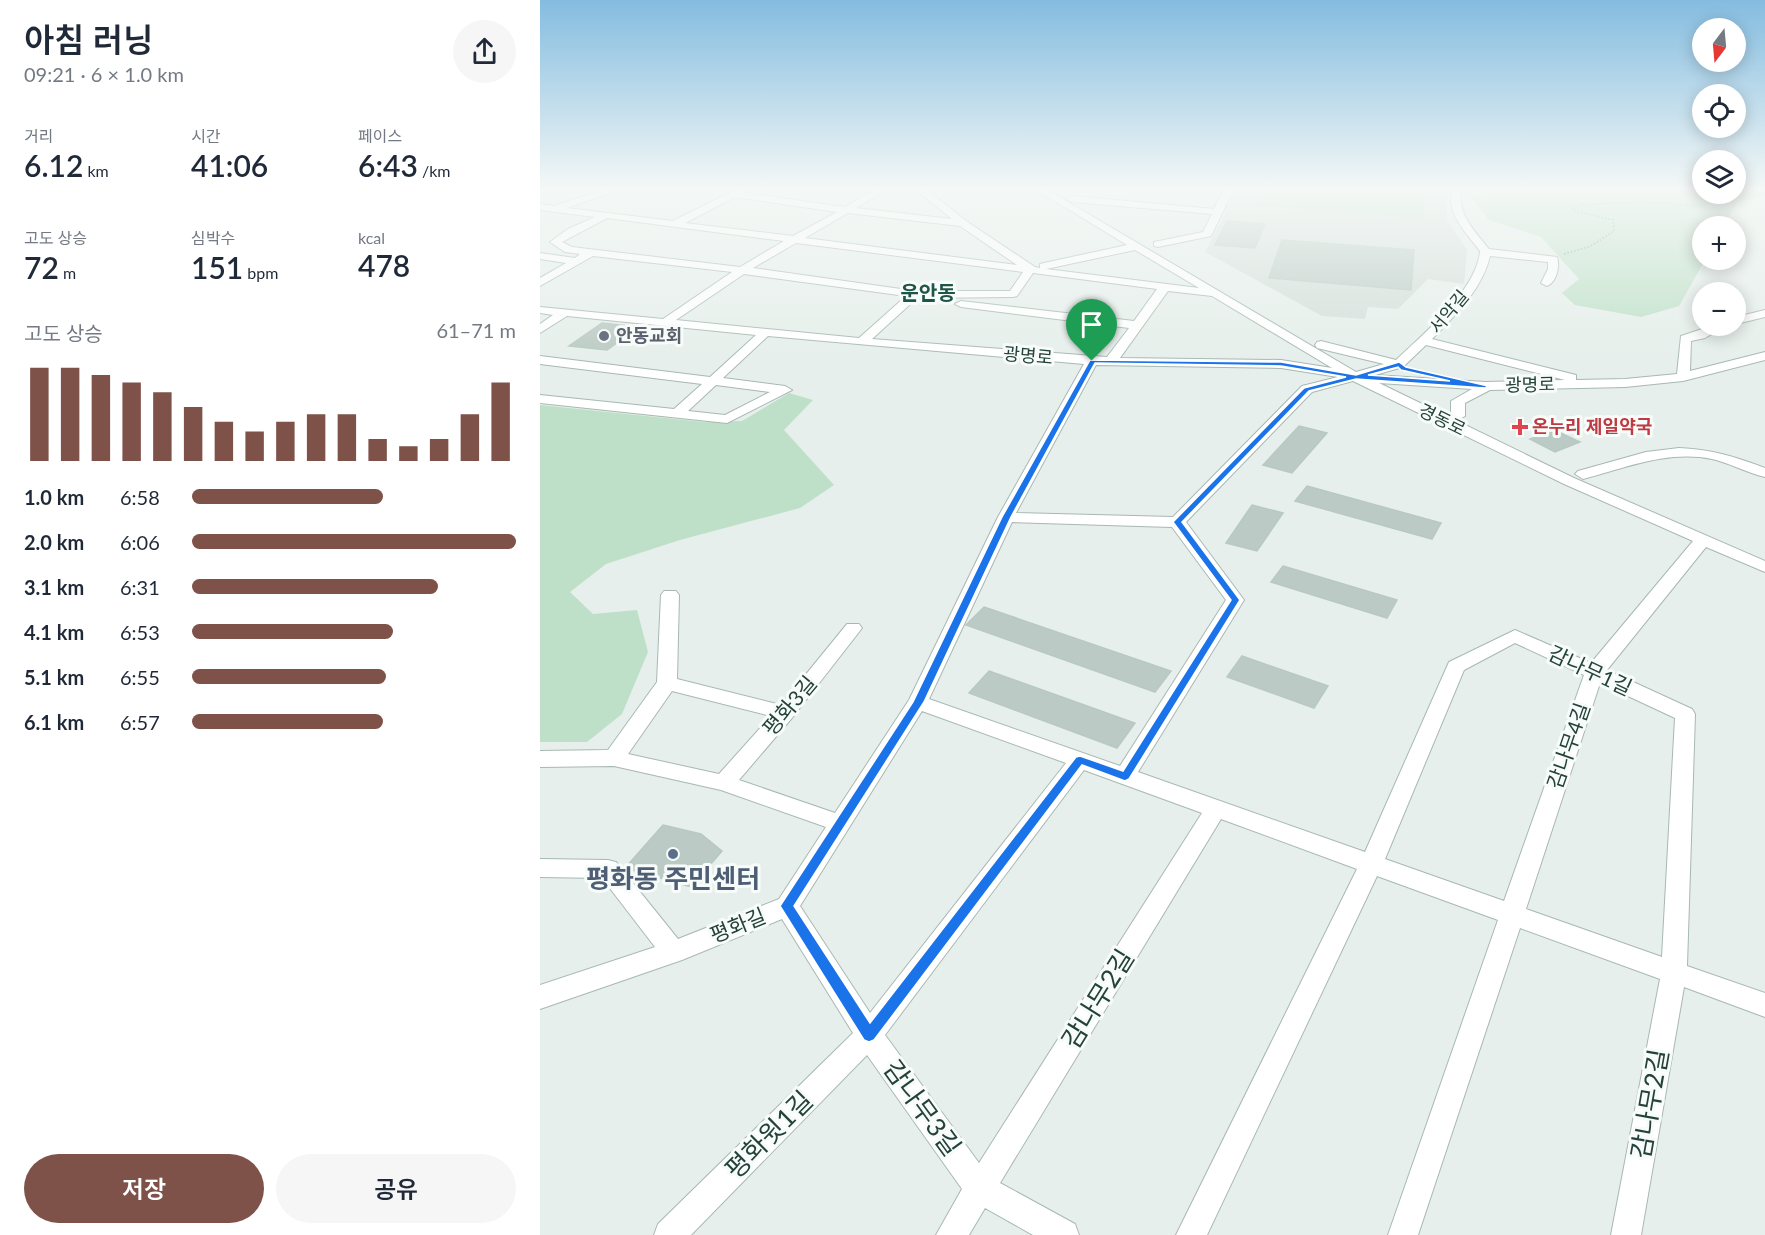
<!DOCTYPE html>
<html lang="ko">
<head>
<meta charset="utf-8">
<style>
  body { margin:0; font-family:Lato,"Noto Sans KR",sans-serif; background:#f6f6f7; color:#1f2937; height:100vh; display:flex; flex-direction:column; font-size:22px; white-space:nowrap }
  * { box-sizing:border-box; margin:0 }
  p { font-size:20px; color:#747a83 }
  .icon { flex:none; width:33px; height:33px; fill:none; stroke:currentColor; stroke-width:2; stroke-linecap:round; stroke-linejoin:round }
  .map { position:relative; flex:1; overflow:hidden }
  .sheet { display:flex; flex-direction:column; background:#fff; width:540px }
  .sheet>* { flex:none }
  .needle { width:39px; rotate:196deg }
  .fabs { position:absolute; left:1152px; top:18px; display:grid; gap:12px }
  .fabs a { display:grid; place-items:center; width:54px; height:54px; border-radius:50%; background:#fff; box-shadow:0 3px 15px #0003; font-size:30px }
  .pin { position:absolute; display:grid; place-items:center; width:51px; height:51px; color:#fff; margin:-62px -26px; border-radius:50% 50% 50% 0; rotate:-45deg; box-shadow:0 0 6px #0007 }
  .pin .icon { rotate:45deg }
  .round { display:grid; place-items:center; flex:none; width:63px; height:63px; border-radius:32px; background:#f6f6f7 }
  .headline { display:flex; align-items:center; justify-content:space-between; height:102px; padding:0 24px }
  h1 { font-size:33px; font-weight:600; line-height:45px }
  .figures { display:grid; grid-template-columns:repeat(3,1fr); gap:9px; height:102px; padding:6px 24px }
  .figures div { display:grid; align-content:center }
  .figures b { font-size:30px; font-weight:600 }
  .figures small { font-size:16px; font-weight:400 }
  .figures p { font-size:16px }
  .chart { height:168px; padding:12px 24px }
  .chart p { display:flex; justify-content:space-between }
  .chart svg { width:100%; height:108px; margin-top:6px; stroke:#7f5249; stroke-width:6 }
  .cta { display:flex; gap:12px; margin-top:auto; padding:12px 24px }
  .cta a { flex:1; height:69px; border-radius:36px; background:#7f5249; color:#fff; font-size:24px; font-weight:600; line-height:69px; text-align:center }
  .cta a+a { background:#f6f6f7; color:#1f2937 }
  ul { padding:0 24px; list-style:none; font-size:20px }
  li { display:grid; grid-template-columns:96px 72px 1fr; align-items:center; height:45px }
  li i { height:15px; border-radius:8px; background:#7f5249 }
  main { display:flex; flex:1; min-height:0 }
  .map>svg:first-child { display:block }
  .built { fill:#d4dfda }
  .green { fill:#bfe0c8 }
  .building { fill:#bbcac4; stroke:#b8c9c2; stroke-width:1.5 }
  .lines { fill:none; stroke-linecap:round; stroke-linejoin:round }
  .minor-casing { stroke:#a8b8b2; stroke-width:2 }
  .path { stroke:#86b3a5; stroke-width:2; stroke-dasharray:1.5 2; stroke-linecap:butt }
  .minor { fill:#fff; fill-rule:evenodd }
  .route { fill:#1a73e8; stroke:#fff; stroke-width:1.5; fill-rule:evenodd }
  .worship-dot { fill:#6b7280; stroke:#f7fbf9; stroke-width:2 }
  .health-dot { fill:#e0444e; stroke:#f7fbf9; stroke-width:2 }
  .service-dot { fill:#5c6f8a; stroke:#f7fbf9; stroke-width:2 }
  .labels { text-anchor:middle; stroke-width:6; stroke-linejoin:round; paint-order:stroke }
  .far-street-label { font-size:18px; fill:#24423a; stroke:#f7fbf9 }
  .far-worship-label { font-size:18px; font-weight:bold; fill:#5b616d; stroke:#f7fbf9; text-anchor:start }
  .far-health-label { font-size:18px; font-weight:bold; fill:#be3a42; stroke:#f7fbf9; text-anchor:start }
  .far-quarter-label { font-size:20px; font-weight:bold; fill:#1f5548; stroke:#f7fbf9 }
  .street-label { font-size:21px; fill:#24423a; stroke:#f7fbf9 }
  .near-service-label { font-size:26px; font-weight:bold; fill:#4e5e75; stroke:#f7fbf9 }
  .near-street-label { font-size:26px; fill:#24423a; stroke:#f7fbf9 }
</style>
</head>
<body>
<main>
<section class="sheet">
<div class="headline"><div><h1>아침 러닝</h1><p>09:21 · 6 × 1.0 km</p></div><a class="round"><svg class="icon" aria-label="share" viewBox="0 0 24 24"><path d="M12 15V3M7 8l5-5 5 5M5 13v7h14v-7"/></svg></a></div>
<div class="figures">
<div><p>거리</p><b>6.12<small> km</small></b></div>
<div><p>시간</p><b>41:06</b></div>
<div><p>페이스</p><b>6:43<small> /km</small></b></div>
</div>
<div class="figures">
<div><p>고도 상승</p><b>72<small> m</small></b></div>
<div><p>심박수</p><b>151<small> bpm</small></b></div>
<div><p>kcal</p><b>478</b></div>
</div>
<div class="chart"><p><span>고도 상승</span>61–71 m</p>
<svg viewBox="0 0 160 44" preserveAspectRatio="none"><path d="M5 44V6M15 44V6M25 44V9M35 44V12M45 44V16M55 44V22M65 44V28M75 44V32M85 44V28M95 44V25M105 44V25M115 44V35M125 44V38M135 44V35M145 44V25M155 44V12"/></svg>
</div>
<ul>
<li><b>1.0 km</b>6:58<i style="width:59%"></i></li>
<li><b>2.0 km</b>6:06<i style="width:100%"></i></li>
<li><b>3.1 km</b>6:31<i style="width:76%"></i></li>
<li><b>4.1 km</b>6:53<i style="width:62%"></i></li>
<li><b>5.1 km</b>6:55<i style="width:60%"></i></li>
<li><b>6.1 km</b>6:57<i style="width:59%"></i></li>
</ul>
<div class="cta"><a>저장</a><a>공유</a></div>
</section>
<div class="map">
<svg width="1225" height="1235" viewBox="0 0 1225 1235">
  <rect width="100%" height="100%" fill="#e6efeb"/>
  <path class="built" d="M698,189H906L907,220L927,250L924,284L888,279L858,309L828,307L825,319L782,316L665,252Z"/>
  <g class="green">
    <path d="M724,189H885L882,218L716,205Z"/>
    <path d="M959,189H1162V194H1196V189H1225V195L1197,203L1183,226H1162V260H1165L1139,306L1101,317L1035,305L1022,293L1039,279L1001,237L949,220L932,198Z"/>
    <path d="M249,393L273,400L244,430L294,485L260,508L140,540L66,564L30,592L53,614L97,610L108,652L82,714L47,742H0V405L164,422L202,421Z"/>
  </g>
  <g class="building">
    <path d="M687,221L725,224L715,248L675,245Z"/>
    <path d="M742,240L874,250L871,290L729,278Z"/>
    <path d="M62,323L99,327L67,350L29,346Z"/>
    <path d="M759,426L787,433L752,473L723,465Z"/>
    <path d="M1014,430L1040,442L1015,452L990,439Z"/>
    <path d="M767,486L901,523L892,539L755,501Z"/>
    <path d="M712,505L743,513L717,551L686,543Z"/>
    <path d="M743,566L857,600L847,618L731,582Z"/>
    <path d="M444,607L631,671L615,692L426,625Z"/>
    <path d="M702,656L788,686L774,708L687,677Z"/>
    <path d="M449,671L595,723L577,748L429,693Z"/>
    <path d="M123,825L161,834L182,851L151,887L85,868Z"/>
  </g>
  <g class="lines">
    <defs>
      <g id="minor">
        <path d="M66,189H80L27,208L133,221L197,189H206L204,193L305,207L336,189H348L316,208L412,219L375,189H386L426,221L495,267L500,268V264L504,263L587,245L495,189H506L816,372L844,364L777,348L775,345L777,342L781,341L856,360C883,334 937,290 940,251C926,232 906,215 912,189H922C916,214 935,231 949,249L1017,257C1020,266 1017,282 1007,286L1001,283L1008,269V262L950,256C943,288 915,316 892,339L1036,375V380L1085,379L1137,374L1141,336L1171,326H1185L1165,338L1151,341L1150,371L1225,352V360L1143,381L1085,387L950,390L925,403V416L918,420L911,416V401L932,389L839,383L1034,478L1225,561V572L1166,547L1067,670L1152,709L1155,714L1147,966L1225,993V1017L1144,987L1101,1235H1071L1120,979L980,928L878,1235H848L958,920L837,876L667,1235H636L817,869L681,819L460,1183L535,1224L539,1235H493L445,1208L429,1235H396L422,1189L327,1055L151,1235H114L118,1224L313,1033L242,919L142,960L0,1009V985L115,947L62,878L0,877V859L68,860L76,862L138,939L239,899L286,827L181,790L74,766L0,767V751L68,750L117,682L121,595L124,591H136L139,595L137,679L241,705L307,624H319L322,628L319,632L252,718L199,780L295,813L369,700L458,517L544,364L228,336L183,378L245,386L252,390L187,423L0,403V395L134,409L162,384L0,364V356L170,377L216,335L27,316L0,333V324L13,315L0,313V307L123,319L192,272L53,256L0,286V278L26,263L0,259V253L35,258L40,254L25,252L10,242L28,229L55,217L0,210V204L14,206ZM195,197L297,212L253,236L145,223ZM308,213L420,226L477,265L265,238ZM67,218L244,241L200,267L32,247L22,242ZM256,243L483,272L470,291H375L213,268ZM595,250L659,288L506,269ZM493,273L617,289L594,321L421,301L415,304L421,307L589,328L567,357L332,339L377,298L473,297L477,296ZM204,274L366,296L319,338L136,320ZM628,291L672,296L792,368L741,360L580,358ZM886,345L1025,380L945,382L835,375L863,367ZM556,365L741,368L798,377L762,386L633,517L476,513ZM813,381L1024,484L1153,541L1051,663L975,630L909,662L825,852L598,772L704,600L646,522L772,392ZM176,385L230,392L185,415L148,411ZM472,522L632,527L686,600L580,766L389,699ZM975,643L1044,675L964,901L845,859L924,670ZM1060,683L1135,718L1122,957L986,909ZM132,691L231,716L179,774L88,754ZM382,711L526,763L330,1013L260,906ZM544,770L662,813L439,1163L345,1035Z"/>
        <path d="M684,189H694L671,236L618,247L614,246V242L663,232L672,214L532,202L527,199L532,196L674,209Z"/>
        <path d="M1225,310V317L1196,324V317Z"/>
        <path d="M1139,448C1170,449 1196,457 1225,468V477C1207,473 1190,463 1172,459C1127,450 1086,468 1043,479L1035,474L1038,471L1106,452Z"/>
      </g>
    </defs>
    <use href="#minor" class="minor-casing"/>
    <g class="path">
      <path d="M1196,192L1211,189"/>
      <path d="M1024,254L1051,246L1074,231L1073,220L1034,211L1033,209L1038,205L1103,202L1161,206L1191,194"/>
    </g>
    <use href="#minor" class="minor"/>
  </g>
  <linearGradient id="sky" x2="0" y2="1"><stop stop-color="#84bce0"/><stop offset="0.52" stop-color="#f4f8f6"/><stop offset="1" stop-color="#f4f8f6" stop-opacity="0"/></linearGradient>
  <rect width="1225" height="362" fill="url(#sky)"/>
  <path class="route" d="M550,360L741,362L816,375L859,362L866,367L948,386L945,388L816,379L769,391L642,522L700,600L589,779L585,781L542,765L334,1040L329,1042L324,1040L240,906L373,702L462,517ZM555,363L741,366L806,377L764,388L633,522L691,600L583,771L540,756L536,757L330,1023L254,906L384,702L471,517ZM858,367L861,370L910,381L828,375Z"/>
  <circle class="worship-dot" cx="64" cy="336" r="6"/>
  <path class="health-dot" d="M977 418h6v6h6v6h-6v6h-6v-6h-6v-6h6z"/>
  <circle class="service-dot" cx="133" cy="854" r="6"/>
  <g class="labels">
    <g class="far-street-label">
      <text transform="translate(909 312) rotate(-50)" y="6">서악길</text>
      <text transform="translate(488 356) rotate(5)" y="6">광명로</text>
      <text transform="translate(990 385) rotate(-1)" y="6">광명로</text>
      <text transform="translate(902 420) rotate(26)" y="6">경동로</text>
    </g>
    <g class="far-worship-label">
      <text x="76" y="342">안동교회</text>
    </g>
    <g class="far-health-label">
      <text x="992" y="433">온누리 제일약국</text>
    </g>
    <g class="far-quarter-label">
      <text x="388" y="300">운안동</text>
    </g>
    <g class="street-label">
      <text transform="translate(1050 671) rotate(25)" y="7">감나무1길</text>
      <text transform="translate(250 706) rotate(-50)" y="7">평화3길</text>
      <text transform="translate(1029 746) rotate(-71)" y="7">감나무4길</text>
      <text transform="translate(198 926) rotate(-22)" y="7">평화길</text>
    </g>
    <g class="near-service-label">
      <text x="133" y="888">평화동 주민센터</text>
    </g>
    <g class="near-street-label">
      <text transform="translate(558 999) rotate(-58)" y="9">감나무2길</text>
      <text transform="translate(1110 1104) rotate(-80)" y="9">감나무2길</text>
      <text transform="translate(382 1108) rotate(54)" y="9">감나무3길</text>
      <text transform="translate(229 1135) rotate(-45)" y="9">평화윗1길</text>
    </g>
  </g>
</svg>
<div class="fabs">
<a><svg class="needle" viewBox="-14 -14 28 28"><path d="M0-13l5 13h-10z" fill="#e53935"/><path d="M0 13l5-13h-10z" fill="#747a83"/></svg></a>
<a><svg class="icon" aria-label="locate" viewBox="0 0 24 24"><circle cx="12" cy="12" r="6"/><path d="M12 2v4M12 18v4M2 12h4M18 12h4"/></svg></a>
<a><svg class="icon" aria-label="layers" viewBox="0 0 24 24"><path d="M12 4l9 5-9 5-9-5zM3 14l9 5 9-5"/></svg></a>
<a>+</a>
<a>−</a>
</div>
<div class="pin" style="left:552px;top:361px;background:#1e9e55"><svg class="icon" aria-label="arrive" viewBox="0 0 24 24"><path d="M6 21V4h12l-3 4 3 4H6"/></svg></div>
</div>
</main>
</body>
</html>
